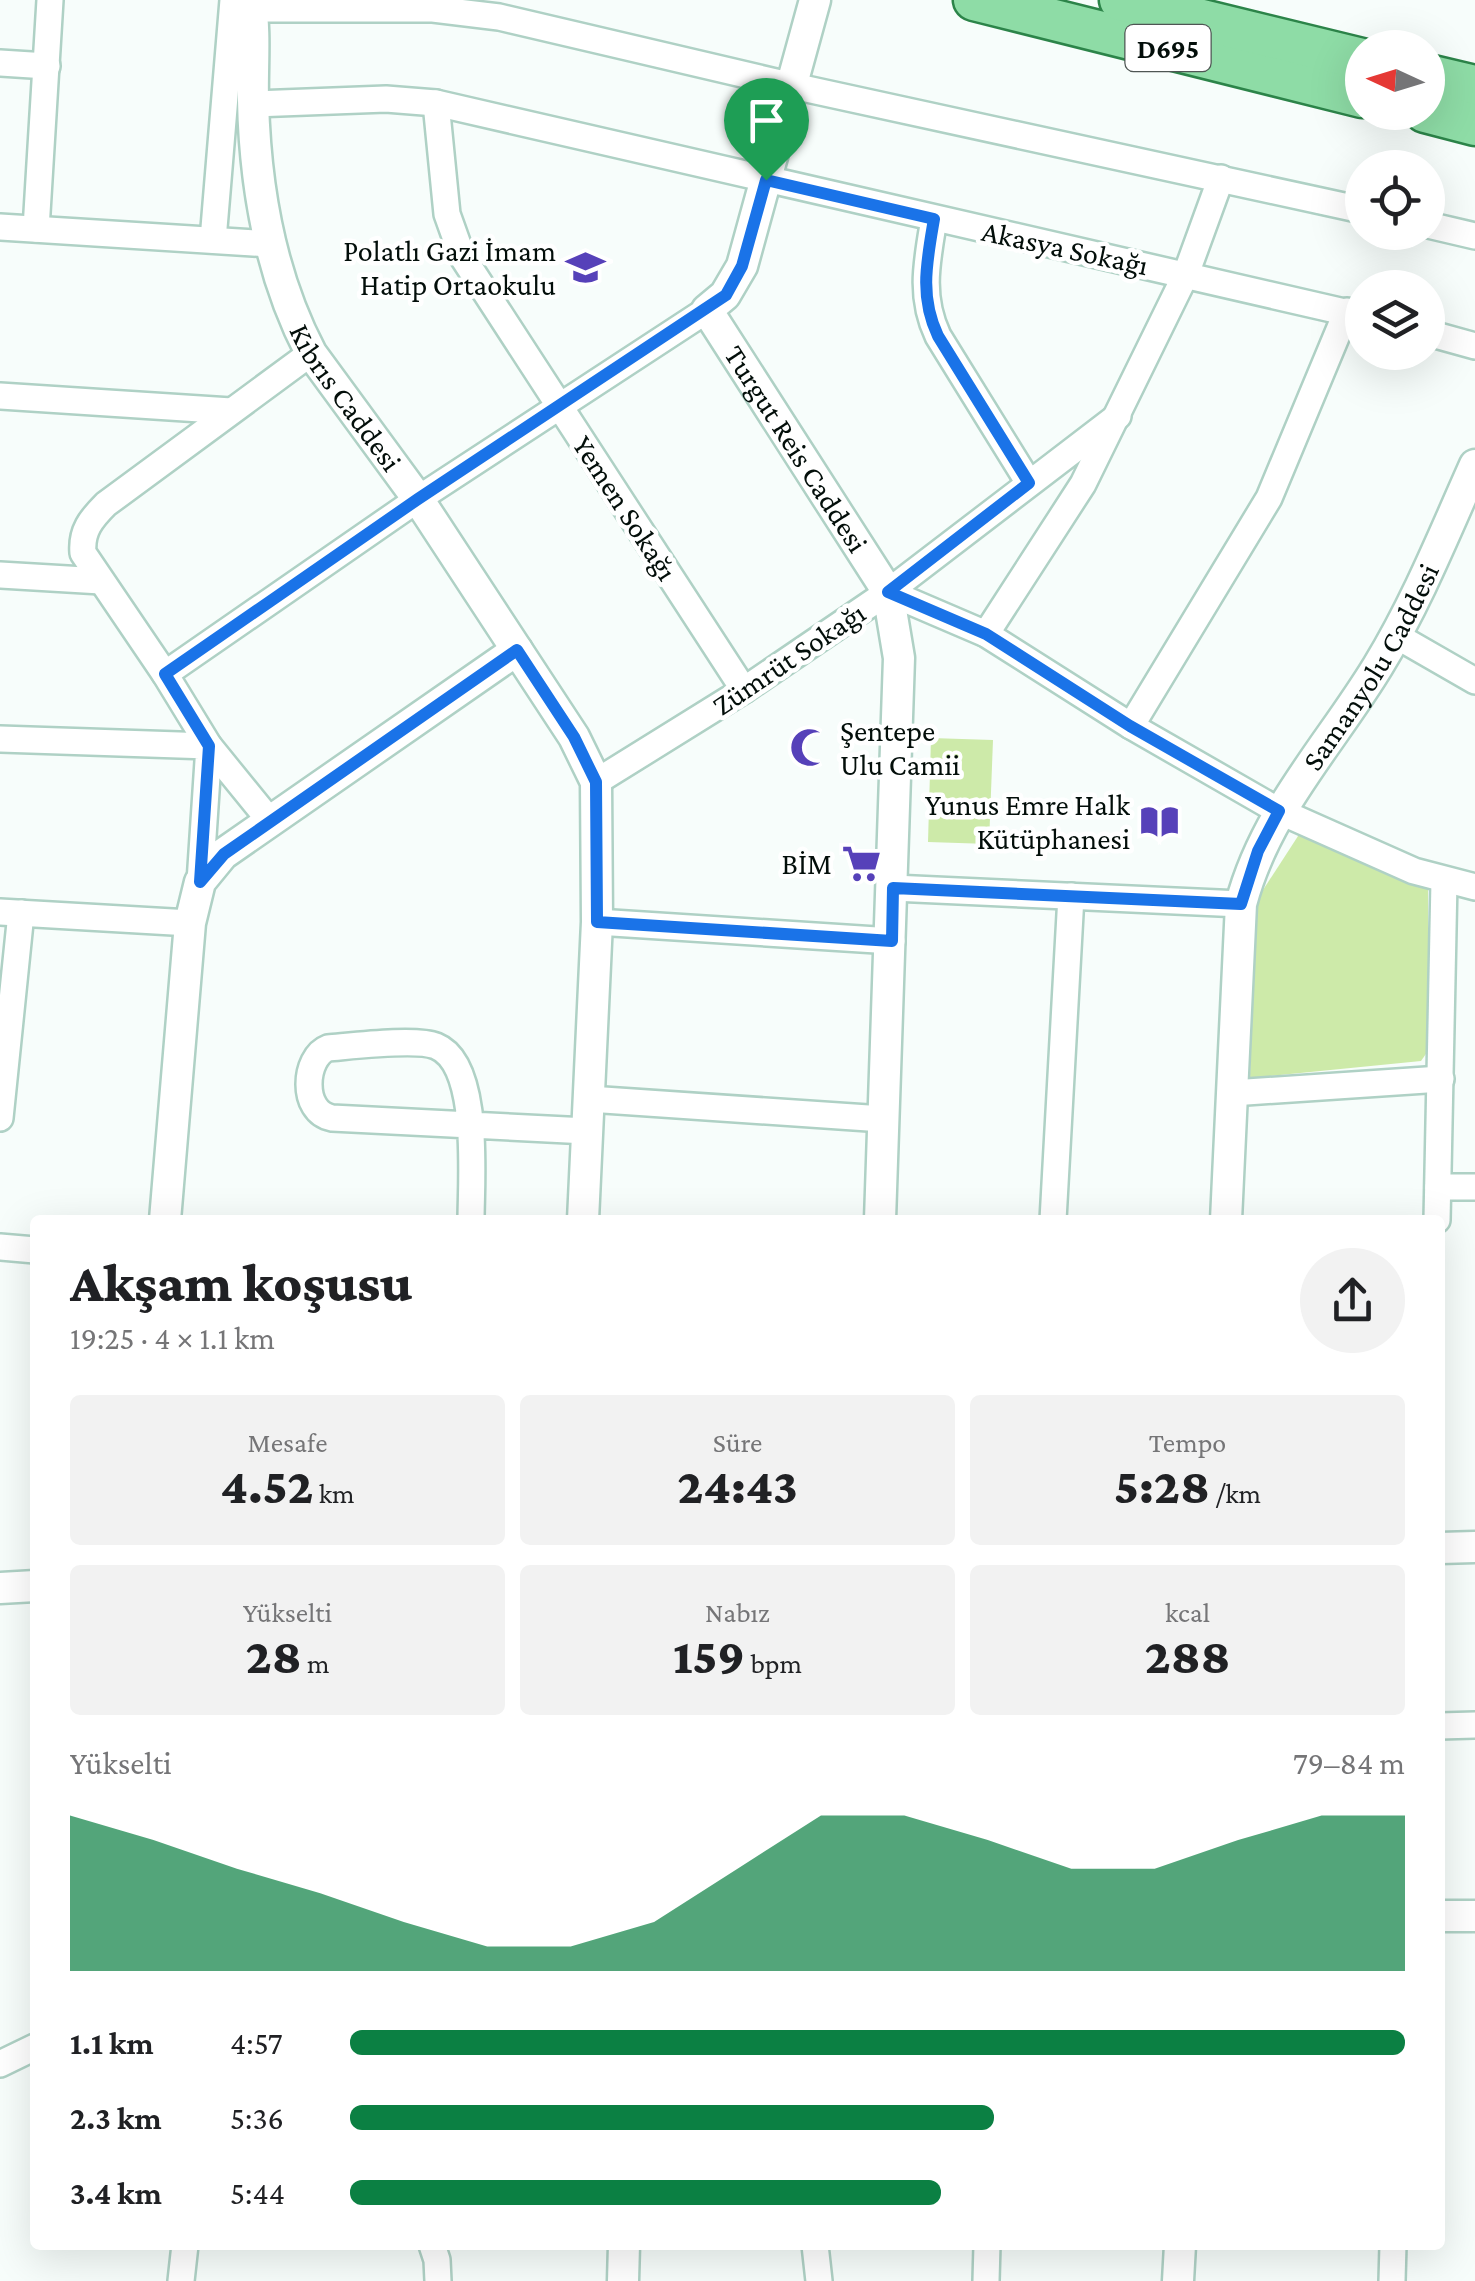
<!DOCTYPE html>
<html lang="tr">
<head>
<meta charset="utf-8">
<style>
  body { margin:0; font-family:"Crimson Pro",serif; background:#f2f2f2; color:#202124; height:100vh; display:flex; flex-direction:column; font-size:38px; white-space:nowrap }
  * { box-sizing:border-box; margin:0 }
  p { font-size:32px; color:#757577 }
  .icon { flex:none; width:55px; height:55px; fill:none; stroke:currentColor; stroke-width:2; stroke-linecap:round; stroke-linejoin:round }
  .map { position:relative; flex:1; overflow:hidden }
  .side { position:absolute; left:30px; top:1215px; width:1415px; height:1035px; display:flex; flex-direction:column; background:#fff; border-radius:10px; box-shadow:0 10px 40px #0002 }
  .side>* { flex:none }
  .needle { width:65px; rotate:274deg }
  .buttons { position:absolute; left:1345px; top:30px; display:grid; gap:20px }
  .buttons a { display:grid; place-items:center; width:100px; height:100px; border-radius:50%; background:#fff; box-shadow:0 10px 40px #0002; font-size:50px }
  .pin { position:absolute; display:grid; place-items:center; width:85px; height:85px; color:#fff; margin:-102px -42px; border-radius:50% 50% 50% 0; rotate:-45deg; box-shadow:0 0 10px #0007 }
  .pin .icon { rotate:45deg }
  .round { display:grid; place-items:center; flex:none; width:105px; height:105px; border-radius:52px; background:#f2f2f2 }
  .summary { display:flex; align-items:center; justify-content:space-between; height:170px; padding:0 40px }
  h1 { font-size:55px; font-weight:800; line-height:75px }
  .metrics { display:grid; grid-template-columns:repeat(3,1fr); gap:15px; height:170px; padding:10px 40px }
  .metrics div { display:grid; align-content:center; border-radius:10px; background:#f2f2f2; text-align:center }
  .metrics b { font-size:50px; font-weight:800 }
  .metrics small { font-size:28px; font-weight:400 }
  .metrics p { font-size:28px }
  .chart { height:280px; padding:20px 40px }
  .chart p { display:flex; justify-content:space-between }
  .chart svg { width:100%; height:180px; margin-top:10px; fill:#0b8043; opacity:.7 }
  ul { padding:0 40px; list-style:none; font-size:32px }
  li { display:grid; grid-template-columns:160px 120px 1fr; align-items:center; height:75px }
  li i { height:25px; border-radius:12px; background:#0b8043 }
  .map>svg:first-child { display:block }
  .green { fill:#cdeaa9 }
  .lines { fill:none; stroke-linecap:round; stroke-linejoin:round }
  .minor-casing { stroke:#afd1c5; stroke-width:30 }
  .tertiary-casing { stroke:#afd1c5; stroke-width:35 }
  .primary-casing { stroke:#2c8449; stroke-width:45 }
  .minor { stroke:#fff; stroke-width:25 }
  .tertiary { stroke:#fff; stroke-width:30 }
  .primary { stroke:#8edca6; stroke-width:40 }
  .route-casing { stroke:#fff; stroke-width:20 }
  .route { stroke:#1a73e8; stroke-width:12 }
  .labels { text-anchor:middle; stroke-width:9; stroke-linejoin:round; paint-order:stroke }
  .shield { fill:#fff; stroke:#4f5654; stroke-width:2.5 }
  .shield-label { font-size:28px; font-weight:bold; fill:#030e0a }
  .street-label { font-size:30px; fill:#030e0a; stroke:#fff }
  .poi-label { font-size:30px; fill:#030e0a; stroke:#fff; text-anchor:end }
</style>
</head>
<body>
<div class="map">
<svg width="1475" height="2281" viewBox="0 0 1475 2281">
  <rect width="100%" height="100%" fill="#f7fdfb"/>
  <g class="green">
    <path d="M931,738L993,740L989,844L928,842Z"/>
    <path d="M1300,833L1428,888V1051L1421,1061L1250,1078L1253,915L1261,893Z"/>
  </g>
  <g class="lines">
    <defs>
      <g id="minor">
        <path d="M252,9H433L499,17L793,86L1362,210"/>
        <path d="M0,63L47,66"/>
        <path d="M436,103L447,214L462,256L744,690"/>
        <path d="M253,104L386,99L436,103L1362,316"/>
        <path d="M934,219C927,261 919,296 938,336L1029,483"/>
        <path d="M1428,225L1475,236"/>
        <path d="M0,227L270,244"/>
        <path d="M36,229L50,0"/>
        <path d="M213,240L233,0"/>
        <path d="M1428,333L1475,346"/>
        <path d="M0,396L231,411"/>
        <path d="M0,575L101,581"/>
        <path d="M888,592L986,634L1131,726L1279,811L1414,871L1475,887"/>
        <path d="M986,634L1083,484L1186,274L1221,178"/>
        <path d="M1395,635L1475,681"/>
        <path d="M165,674L418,499L707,310"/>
        <path d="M1131,726L1269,498L1347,311"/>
        <path d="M0,739L209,746L200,882"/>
        <path d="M596,782L744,690L888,592L1118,416"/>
        <path d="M270,821L209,746L165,674L83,553C81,531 91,519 106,504L311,353"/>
        <path d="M893,888L1241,904"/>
        <path d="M0,912L190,923"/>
        <path d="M597,922L892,941"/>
        <path d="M1232,1093L1441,1079"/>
        <path d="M589,1099L883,1119"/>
        <path d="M0,1118L21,913"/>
        <path d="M1438,1187H1475"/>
        <path d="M471,1220C471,1180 481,1064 436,1046C416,1038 352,1046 328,1048C304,1057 300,1112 332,1118L587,1131"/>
        <path d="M1053,1220L1071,896"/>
        <path d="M1437,1220L1444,881"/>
        <path d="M0,1247L35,1250"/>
        <path d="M1440,1726L1475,1725"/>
        <path d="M0,2064L35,2047"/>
        <path d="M432,2245L437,2260L438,2281"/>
        <path d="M815,2245L819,2281"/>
        <path d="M181,2281L185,2245"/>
        <path d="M986,2281L987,2245"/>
        <path d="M1392,2281L1393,2245"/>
      </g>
      <g id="tertiary">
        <path id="s1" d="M250,0C256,32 252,67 253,100C255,187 270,275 311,353L418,499L574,737L596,782L597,922L583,1220"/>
        <path id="s2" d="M815,0L742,266L725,295L707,310L888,592L899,658L880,1220"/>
        <path d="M165,1220L190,923L200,882L223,854L517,650"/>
        <path id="s3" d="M1226,1220L1241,904C1265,812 1330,745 1378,666C1417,602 1445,532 1475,465"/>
        <path d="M1440,1548L1475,1547"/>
        <path d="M0,1588L35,1586"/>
        <path d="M1440,1916H1475"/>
        <path d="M623,2281L624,2245"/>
        <path d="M1178,2281L1180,2245"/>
      </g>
      <g id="primary">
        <path d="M974,0L1362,97"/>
        <path d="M1120,0L1362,59"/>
        <path d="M1428,75L1475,86"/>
        <path d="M1425,112L1475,125"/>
      </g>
    </defs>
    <use href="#minor" class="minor-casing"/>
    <use href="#tertiary" class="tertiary-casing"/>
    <use href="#primary" class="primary-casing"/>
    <use href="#minor" class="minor"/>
    <use href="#tertiary" class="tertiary"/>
    <use href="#primary" class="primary"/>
  </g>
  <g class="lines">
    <defs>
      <path id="route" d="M766,180L934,219C927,261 919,296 938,336L1029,483L888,592L986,634L1130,726L1279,811L1258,851L1241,904L893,888L892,941L597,922L596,782L574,737L517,650L224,854L200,882L209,746L165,674L418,499L726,295L742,266Z"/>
    </defs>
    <use href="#route" class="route-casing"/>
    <use href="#route" class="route"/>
  </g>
  <defs>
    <symbol id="school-bare" viewBox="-9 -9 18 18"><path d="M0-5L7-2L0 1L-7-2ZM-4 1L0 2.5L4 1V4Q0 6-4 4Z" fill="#5641b9" stroke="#fff" stroke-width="2.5" paint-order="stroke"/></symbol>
    <symbol id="mosque-bare" viewBox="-9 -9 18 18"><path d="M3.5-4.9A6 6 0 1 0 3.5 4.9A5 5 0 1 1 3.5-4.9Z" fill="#5641b9" stroke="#fff" stroke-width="2.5" paint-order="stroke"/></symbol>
    <symbol id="library-bare" viewBox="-9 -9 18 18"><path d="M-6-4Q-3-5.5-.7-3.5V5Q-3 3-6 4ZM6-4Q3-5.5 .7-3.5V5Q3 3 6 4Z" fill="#5641b9" stroke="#fff" stroke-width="2.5" paint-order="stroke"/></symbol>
    <symbol id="supermarket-bare" viewBox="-9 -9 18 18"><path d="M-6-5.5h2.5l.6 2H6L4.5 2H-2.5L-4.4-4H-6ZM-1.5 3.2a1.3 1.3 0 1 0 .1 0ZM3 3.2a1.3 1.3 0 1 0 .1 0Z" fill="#5641b9" stroke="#fff" stroke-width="2.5" paint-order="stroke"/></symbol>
  </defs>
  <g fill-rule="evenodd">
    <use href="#school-bare" x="558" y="240" width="55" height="55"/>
    <use href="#mosque-bare" x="782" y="720" width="55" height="55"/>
    <use href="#library-bare" x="1132" y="794" width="55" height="55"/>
    <use href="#supermarket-bare" x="834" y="836" width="55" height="55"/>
  </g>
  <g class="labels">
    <rect class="shield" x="1125.5" y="25" width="85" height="46" rx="8"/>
    <g class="shield-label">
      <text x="1168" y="58">D695</text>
    </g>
    <g class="street-label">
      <text transform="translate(1065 248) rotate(12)" y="10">Akasya Sokağı</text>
      <text dy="10" stroke="none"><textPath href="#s1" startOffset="418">Kıbrıs Caddesi</textPath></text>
      <text dy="10" stroke="none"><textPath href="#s2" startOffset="498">Turgut Reis Caddesi</textPath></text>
      <text transform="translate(625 508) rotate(57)" y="10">Yemen Sokağı</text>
      <text transform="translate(789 659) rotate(-34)" y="10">Zümrüt Sokağı</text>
      <text dy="10" stroke="none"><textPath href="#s3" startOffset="588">Samanyolu Caddesi</textPath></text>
    </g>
    <g class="poi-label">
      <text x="556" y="261">Polatlı Gazi İmam<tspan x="556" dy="34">Hatip Ortaokulu</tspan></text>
      <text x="840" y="741" text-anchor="start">Şentepe<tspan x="840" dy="34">Ulu Camii</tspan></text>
      <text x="1130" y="815">Yunus Emre Halk<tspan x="1130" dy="34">Kütüphanesi</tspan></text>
      <text x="832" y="874">BİM</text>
    </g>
  </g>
</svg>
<div class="buttons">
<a><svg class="needle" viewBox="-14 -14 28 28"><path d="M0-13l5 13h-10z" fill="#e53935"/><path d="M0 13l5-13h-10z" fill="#757577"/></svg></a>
<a><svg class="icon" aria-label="locate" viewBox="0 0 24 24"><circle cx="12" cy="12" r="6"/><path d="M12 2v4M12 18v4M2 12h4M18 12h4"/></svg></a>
<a><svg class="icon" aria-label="layers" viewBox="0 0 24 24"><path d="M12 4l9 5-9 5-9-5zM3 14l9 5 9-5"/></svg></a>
</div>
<div class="pin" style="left:766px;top:180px;background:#1e9e55"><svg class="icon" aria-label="arrive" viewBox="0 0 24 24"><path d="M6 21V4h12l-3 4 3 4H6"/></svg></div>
<section class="side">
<div class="summary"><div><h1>Akşam koşusu</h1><p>19:25 · 4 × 1.1 km</p></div><a class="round"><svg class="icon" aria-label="share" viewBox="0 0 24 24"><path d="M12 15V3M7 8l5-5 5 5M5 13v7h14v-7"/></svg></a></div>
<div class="metrics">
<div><p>Mesafe</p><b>4.52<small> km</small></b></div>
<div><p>Süre</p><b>24:43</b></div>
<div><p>Tempo</p><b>5:28<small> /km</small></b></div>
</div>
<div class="metrics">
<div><p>Yükselti</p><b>28<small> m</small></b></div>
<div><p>Nabız</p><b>159<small> bpm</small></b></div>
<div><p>kcal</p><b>288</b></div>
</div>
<div class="chart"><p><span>Yükselti</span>79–84 m</p>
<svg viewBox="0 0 160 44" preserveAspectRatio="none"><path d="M0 44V6L10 12L20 19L30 25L40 32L50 38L60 38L70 32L80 19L90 6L100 6L110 12L120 19L130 19L140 12L150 6L160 6V44z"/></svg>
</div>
<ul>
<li><b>1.1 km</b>4:57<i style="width:100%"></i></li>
<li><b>2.3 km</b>5:36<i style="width:61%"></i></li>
<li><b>3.4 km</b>5:44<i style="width:56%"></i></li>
</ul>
</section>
</div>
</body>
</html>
